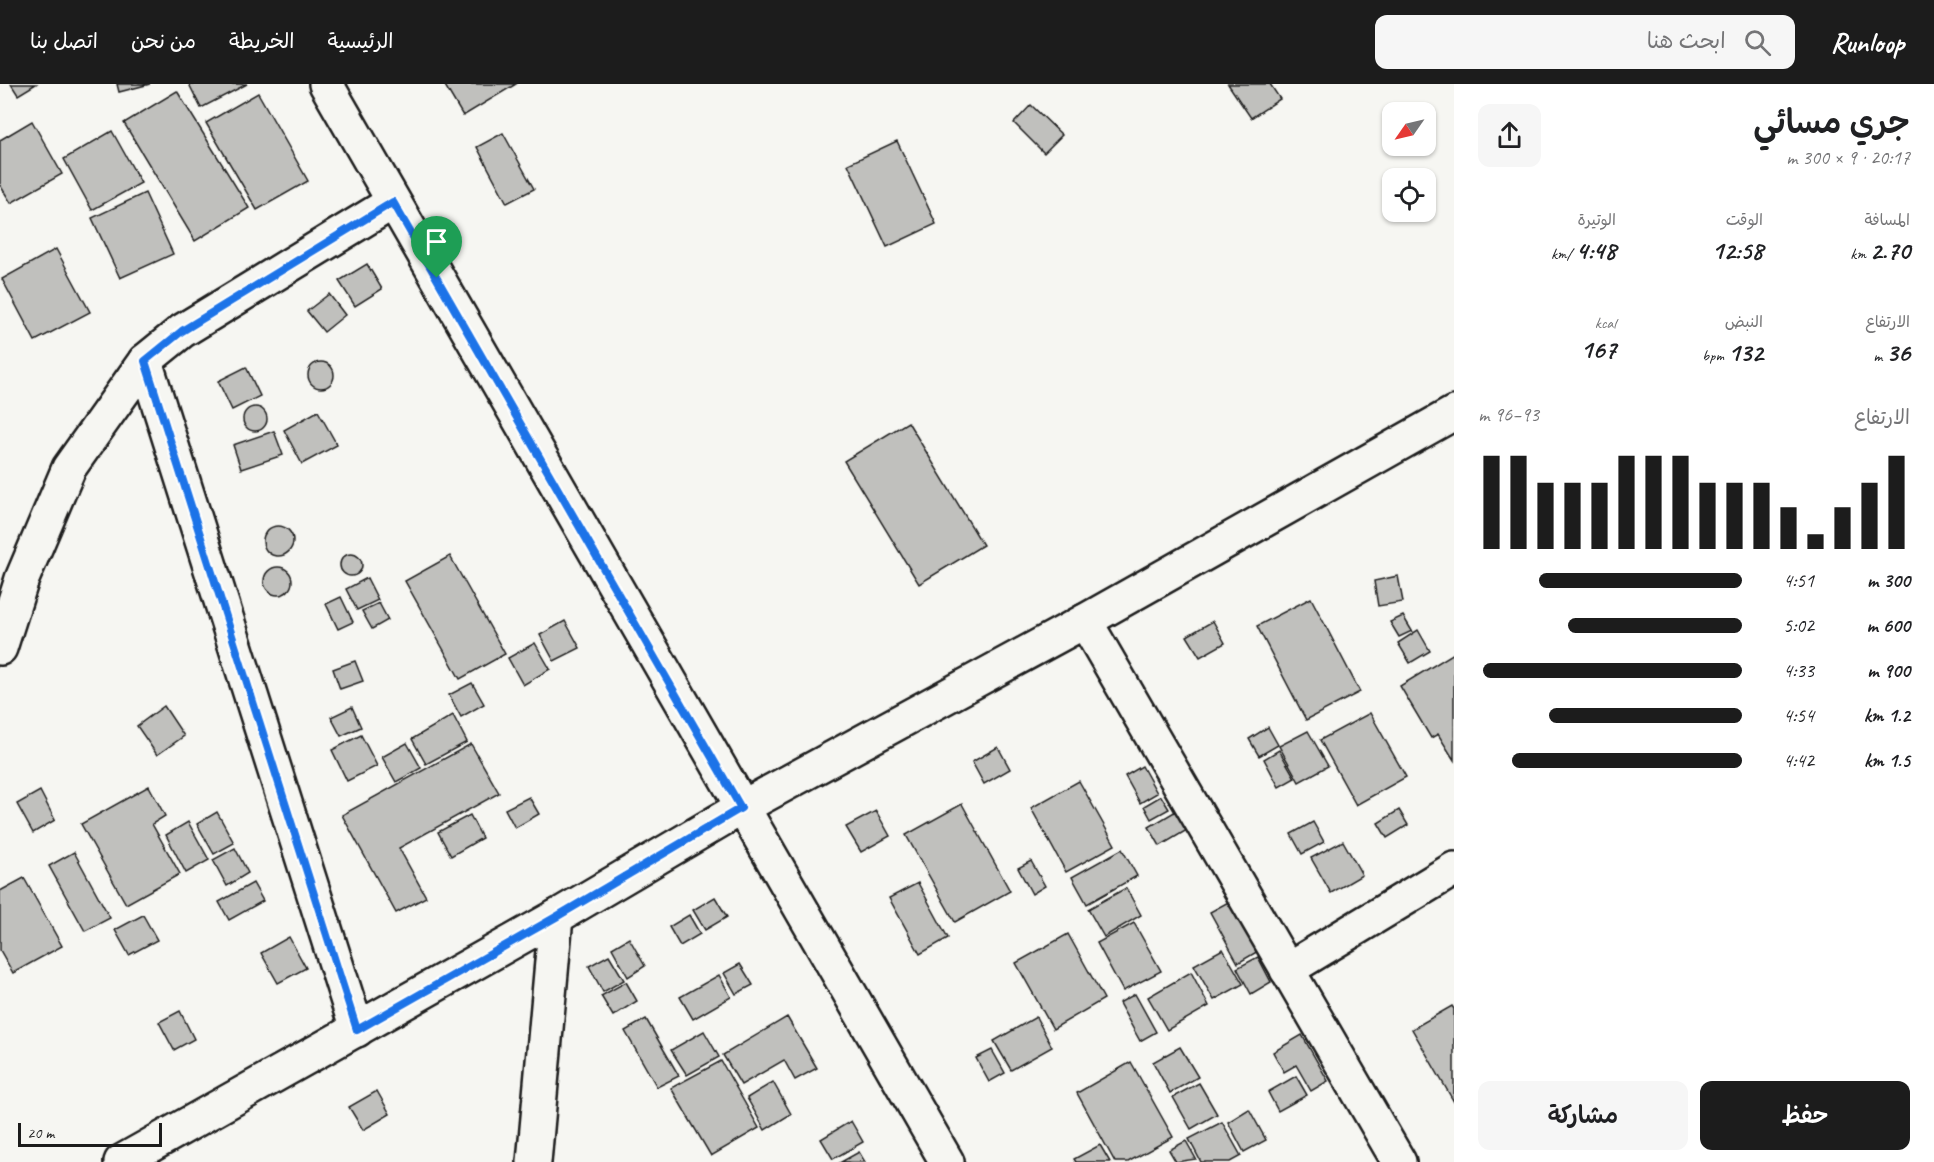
<!DOCTYPE html>
<html lang="ar">
<head>
<meta charset="utf-8">
<style>
  body { margin:0; font-family:Caveat,"Playpen Sans Arabic",sans-serif; background:#f6f6f6; color:#202124; direction:rtl; height:100vh; display:flex; flex-direction:column; font-size:22px; white-space:nowrap }
  * { box-sizing:border-box; margin:0 }
  p { font-size:20px; color:#757577 }
  .icon { flex:none; width:33px; height:33px; fill:none; stroke:currentColor; stroke-width:2; stroke-linecap:round; stroke-linejoin:round }
  .map { position:relative; flex:1; overflow:hidden; direction:ltr }
  .panel { display:flex; flex-direction:column; background:#fff; width:480px }
  .panel>* { flex:none }
  .needle { width:39px; rotate:236deg }
  .controls { position:absolute; left:1382px; top:18px; display:grid; gap:12px }
  .controls a { display:grid; place-items:center; width:54px; height:54px; border-radius:12px; background:#fff; box-shadow:0 2px 4px #0004; font-size:30px }
  .scale { position:absolute; left:18px; bottom:15px; width:144px; box-sizing:border-box; padding-left:6px; border:3px solid #1c1c1c; border-top:0; font-size:16px; line-height:21px; white-space:nowrap; color:#1c1c1c; -webkit-text-stroke:4px #f6f6f2; paint-order:stroke }
  .pin { position:absolute; display:grid; place-items:center; width:51px; height:51px; color:#fff; margin:-62px -26px; border-radius:50% 50% 50% 0; rotate:-45deg; box-shadow:0 0 6px #0007 }
  .pin .icon { rotate:45deg }
  .round { display:grid; place-items:center; flex:none; width:63px; height:63px; border-radius:12px; background:#f6f6f6 }
  .head { display:flex; align-items:center; justify-content:space-between; height:102px; padding:0 24px }
  h1 { font-size:33px; font-weight:600; line-height:45px }
  .stats { display:grid; grid-template-columns:repeat(3,1fr); gap:9px; height:102px; padding:6px 24px }
  .stats div { display:grid; align-content:center }
  .stats b { font-size:26px; font-weight:600 }
  .stats small { font-size:16px; font-weight:400 }
  .stats p { font-size:16px }
  .chart { height:168px; padding:12px 24px }
  .chart p { display:flex; justify-content:space-between }
  .chart svg { width:100%; height:108px; margin-top:6px; stroke:#1c1c1c; stroke-width:6 }
  .primary-button { display:flex; gap:12px; margin-top:auto; padding:12px 24px }
  .primary-button a { flex:1; height:69px; border-radius:12px; background:#1c1c1c; color:#fff; font-size:24px; font-weight:600; line-height:69px; text-align:center }
  .primary-button a+a { background:#f6f6f6; color:#202124 }
  ul { padding:0 24px; list-style:none; font-size:20px }
  li { display:grid; grid-template-columns:96px 72px 1fr; align-items:center; height:45px }
  li i { height:15px; border-radius:8px; background:#1c1c1c }
  header { display:flex; align-items:center; gap:36px; box-sizing:border-box; height:84px; padding:0 30px; background:#1c1c1c; color:#fff }
  header strong { font-size:28px }
  nav { display:flex; gap:33px; margin-inline-start:auto; font-size:21px }
  .search { width:420px; height:54px; background:#f6f6f6; display:flex; align-items:center; gap:15px; box-sizing:border-box; padding:0 21px; border-radius:12px; color:#757577; font-size:22px }
  main { display:flex; flex:1; min-height:0 }
  .map>svg:first-child { display:block }
  .building { fill:#c0c0bd; stroke:#1c1c1c; stroke-width:1.5 }
  .lines { fill:none; stroke-linecap:round; stroke-linejoin:round }
  .street-casing { stroke:#1c1c1c; stroke-width:38 }
  .street { stroke:#f6f6f2; stroke-width:33 }
  .route-casing { stroke:#fff; stroke-width:12 }
  .route { stroke:#1a73e8; stroke-width:8 }
</style>
</head>
<body>
<header>
<strong>Runloop</strong>
<div class="search"><svg class="icon" aria-label="search" viewBox="0 0 24 24"><circle cx="10" cy="10" r="6"/><path d="M15 15l6 6"/></svg>ابحث هنا</div>
<nav><a>الرئيسية</a><a>الخريطة</a><a>من نحن</a><a>اتصل بنا</a></nav>
</header>
<main>
<section class="panel">
<div class="head"><div><h1>جري مسائي</h1><p>20:17 · 9 × 300 m</p></div><a class="round"><svg class="icon" aria-label="share" viewBox="0 0 24 24"><path d="M12 15V3M7 8l5-5 5 5M5 13v7h14v-7"/></svg></a></div>
<div class="stats">
<div><p>المسافة</p><b>2.70<small> km</small></b></div>
<div><p>الوقت</p><b>12:58</b></div>
<div><p>الوتيرة</p><b>4:48<small> /km</small></b></div>
</div>
<div class="stats">
<div><p>الارتفاع</p><b>36<small> m</small></b></div>
<div><p>النبض</p><b>132<small> bpm</small></b></div>
<div><p>kcal</p><b>167</b></div>
</div>
<div class="chart"><p><span>الارتفاع</span>93–96 m</p>
<svg viewBox="0 0 160 44" preserveAspectRatio="none"><path d="M5 44V6M15 44V6M25 44V17M35 44V17M45 44V17M55 44V6M65 44V6M75 44V6M85 44V17M95 44V17M105 44V17M115 44V27M125 44V38M135 44V27M145 44V17M155 44V6"/></svg>
</div>
<ul>
<li><b>300 m</b>4:51<i style="width:77%"></i></li>
<li><b>600 m</b>5:02<i style="width:66%"></i></li>
<li><b>900 m</b>4:33<i style="width:98%"></i></li>
<li><b>1.2 km</b>4:54<i style="width:73%"></i></li>
<li><b>1.5 km</b>4:42<i style="width:87%"></i></li>
</ul>
<div class="primary-button"><a>حفظ</a><a>مشاركة</a></div>
</section>
<div class="map">
<svg width="1454" height="1078" viewBox="0 0 1454 1078">
  <rect width="100%" height="100%" fill="#f6f6f2"/>
  <filter id="ink" filterUnits="userSpaceOnUse"><feTurbulence type="fractalNoise" baseFrequency=".0167" numOctaves="2"/><feDisplacementMap in="SourceGraphic" scale="12" xChannelSelector="R" yChannelSelector="G"/><feConvolveMatrix kernelMatrix="1 2 1 2 8 2 1 2 1" color-interpolation-filters="sRGB"/></filter>
  <g filter="url(#ink)">
    <g class="building">
      <path d="M11,0H36L18,11Z"/>
      <path d="M117,0H150L119,8Z"/>
      <path d="M189,0H247L201,24Z"/>
      <path d="M444,0H516L463,32Z"/>
      <path d="M1228,0H1270L1280,15L1251,34Z"/>
      <path d="M177,7L249,124L195,157L124,39Z"/>
      <path d="M258,9L308,97L257,126L206,39Z"/>
      <path d="M1031,21L1062,51L1044,69L1014,39Z"/>
      <path d="M32,37L62,90L11,119L0,101V56Z"/>
      <path d="M112,47L141,99L92,126L64,75Z"/>
      <path d="M503,49L534,105L507,119L477,63Z"/>
      <path d="M897,57L936,140L887,163L848,80Z"/>
      <path d="M145,109L173,170L120,194L92,134Z"/>
      <path d="M56,165L90,228L35,257L2,195Z"/>
      <path d="M367,180L382,205L355,222L339,197Z"/>
      <path d="M329,210L345,231L324,248L307,227Z"/>
      <circle cx="321" cy="291" r="13"/>
      <path d="M246,283L260,312L232,326L218,297Z"/>
      <circle cx="255" cy="335" r="12"/>
      <path d="M318,327L337,361L302,380L284,346Z"/>
      <path d="M908,338L983,461L919,500L844,377Z"/>
      <path d="M274,347L283,371L241,385L233,361Z"/>
      <circle cx="278" cy="457" r="15"/>
      <circle cx="351" cy="481" r="11"/>
      <path d="M450,472L505,570L460,595L405,497Z"/>
      <circle cx="278" cy="497" r="14"/>
      <path d="M1398,492L1403,518L1378,522L1374,497Z"/>
      <path d="M367,494L378,516L357,526L346,505Z"/>
      <path d="M341,513L353,538L338,545L326,520Z"/>
      <path d="M1311,514L1360,608L1306,636L1257,542Z"/>
      <path d="M379,519L388,536L372,545L362,527Z"/>
      <path d="M1403,532L1412,547L1399,553L1390,538Z"/>
      <path d="M565,537L580,564L554,577L540,551Z"/>
      <path d="M1213,537L1225,559L1200,573L1187,552Z"/>
      <path d="M1418,546L1430,567L1410,579L1398,559Z"/>
      <path d="M535,559L550,585L523,601L508,574Z"/>
      <path d="M1454,569V676L1438,650L1431,654L1400,602Z"/>
      <path d="M355,577L363,597L340,605L333,585Z"/>
      <path d="M472,599L484,620L461,633L449,611Z"/>
      <path d="M164,622L184,652L157,671L137,642Z"/>
      <path d="M352,623L361,643L341,652L331,633Z"/>
      <path d="M1370,629L1406,693L1356,721L1320,656Z"/>
      <path d="M453,631L467,658L426,680L412,655Z"/>
      <path d="M1268,643L1278,661L1259,672L1249,655Z"/>
      <path d="M1308,647L1328,682L1299,698L1279,662Z"/>
      <path d="M361,651L377,682L347,697L332,666Z"/>
      <path d="M407,659L421,684L396,698L382,673Z"/>
      <path d="M471,660L499,709L399,764L426,813L396,829L342,731Z"/>
      <path d="M998,663L1010,685L984,700L972,678Z"/>
      <path d="M1279,666L1295,694L1279,703L1264,675Z"/>
      <path d="M1142,682L1157,709L1140,719L1125,692Z"/>
      <path d="M1079,697L1115,761L1066,788L1031,724Z"/>
      <path d="M149,702L165,732L152,740L180,790L126,820L81,740Z"/>
      <path d="M40,707L55,736L33,749L17,720Z"/>
      <path d="M1161,712L1169,725L1151,735L1144,722Z"/>
      <path d="M529,713L539,730L515,744L505,725Z"/>
      <path d="M962,720L1010,807L955,838L906,751Z"/>
      <path d="M1399,726L1408,741L1387,754L1378,739Z"/>
      <path d="M876,727L890,752L861,768L846,743Z"/>
      <path d="M1176,727L1187,746L1160,762L1149,743Z"/>
      <path d="M217,728L234,759L214,770L197,740Z"/>
      <path d="M470,731L482,754L451,772L438,748Z"/>
      <path d="M188,738L209,776L186,789L166,751Z"/>
      <path d="M1313,738L1324,758L1302,770L1291,750Z"/>
      <path d="M1343,757L1362,791L1331,809L1311,774Z"/>
      <path d="M235,764L248,789L227,802L213,776Z"/>
      <path d="M1122,765L1137,792L1087,820L1072,793Z"/>
      <path d="M74,768L110,834L85,847L49,782Z"/>
      <path d="M1031,777L1045,802L1032,810L1018,784Z"/>
      <path d="M24,794L62,862L13,889L0,866V807Z"/>
      <path d="M253,799L263,817L229,836L219,818Z"/>
      <path d="M918,799L948,854L920,870L889,814Z"/>
      <path d="M1126,804L1141,831L1104,853L1088,825Z"/>
      <path d="M715,813L727,833L705,846L693,826Z"/>
      <path d="M1232,816L1260,866L1238,879L1210,828Z"/>
      <path d="M143,831L157,856L129,871L115,846Z"/>
      <path d="M689,831L700,850L680,862L669,843Z"/>
      <path d="M1134,839L1161,887L1123,907L1097,859Z"/>
      <path d="M1068,850L1104,915L1053,945L1016,879Z"/>
      <path d="M289,853L306,884L278,899L261,869Z"/>
      <path d="M629,854L645,882L628,893L612,864Z"/>
      <path d="M1223,865L1243,900L1214,916L1194,881Z"/>
      <path d="M609,871L624,896L603,908L589,882Z"/>
      <path d="M1258,873L1271,898L1251,910L1237,884Z"/>
      <path d="M740,880L753,901L736,910L724,889Z"/>
      <path d="M1191,888L1209,922L1167,946L1148,913Z"/>
      <path d="M719,891L731,913L693,935L680,913Z"/>
      <path d="M626,898L637,917L613,932L601,912Z"/>
      <path d="M1135,910L1156,948L1140,957L1119,919Z"/>
      <path d="M1452,922L1454,925V1018L1412,945Z"/>
      <path d="M180,927L194,955L174,966L159,938Z"/>
      <path d="M787,933L817,984L795,996L784,976L741,1001L723,971Z"/>
      <path d="M1036,933L1052,963L1011,986L994,957Z"/>
      <path d="M646,935L679,992L657,1003L625,947Z"/>
      <path d="M704,947L719,973L687,991L671,966Z"/>
      <path d="M1302,951L1328,997L1311,1007L1296,981L1284,988L1273,968Z"/>
      <path d="M1180,963L1198,993L1170,1009L1153,978Z"/>
      <path d="M992,966L1005,989L989,998L976,974Z"/>
      <path d="M721,977L759,1044L711,1072L671,1004Z"/>
      <path d="M1131,978L1173,1053L1128,1078H1115L1077,1009Z"/>
      <path d="M1296,992L1307,1011L1278,1027L1268,1008Z"/>
      <path d="M773,998L791,1030L765,1046L747,1014Z"/>
      <path d="M1199,999L1217,1030L1191,1045L1173,1013Z"/>
      <path d="M377,1007L390,1030L363,1046L349,1023Z"/>
      <path d="M1249,1025L1266,1056L1244,1068L1228,1038Z"/>
      <path d="M851,1037L863,1058L833,1075L821,1055Z"/>
      <path d="M1222,1038L1241,1072L1230,1078H1201L1189,1055Z"/>
      <path d="M1186,1057L1196,1075L1176,1078L1169,1066Z"/>
      <path d="M1100,1061L1110,1078H1076L1074,1075Z"/>
      <path d="M859,1068L865,1078H841Z"/>
    </g>
    <g class="lines">
      <defs>
        <g id="street">
          <path d="M326,0L947,1078"/>
          <path d="M145,277L357,946"/>
          <path d="M1085,537L1399,1078"/>
          <path d="M0,564L22,495L69,384L145,277L182,247L393,118"/>
          <path d="M1287,886L1454,785"/>
          <path d="M121,1078L556,833L741,724L1085,537L1454,329"/>
          <path d="M534,1078L556,833"/>
        </g>
      </defs>
      <use href="#street" class="street-casing"/>
      <use href="#street" class="street"/>
    </g>
  </g>
  <g class="lines" filter="url(#ink)">
    <defs>
      <path id="route" d="M393,118L741,724L556,833L357,946L145,277L182,247Z"/>
    </defs>
    <use href="#route" class="route-casing"/>
    <use href="#route" class="route"/>
  </g>
</svg>
<div class="controls">
<a><svg class="needle" viewBox="-14 -14 28 28"><path d="M0-13l5 13h-10z" fill="#e53935"/><path d="M0 13l5-13h-10z" fill="#757577"/></svg></a>
<a><svg class="icon" aria-label="locate" viewBox="0 0 24 24"><circle cx="12" cy="12" r="6"/><path d="M12 2v4M12 18v4M2 12h4M18 12h4"/></svg></a>
</div>
<div class="scale">20 m</div>
<div class="pin" style="left:437px;top:194px;background:#1e9e55"><svg class="icon" aria-label="arrive" viewBox="0 0 24 24"><path d="M6 21V4h12l-3 4 3 4H6"/></svg></div>
</div>
</main>
</body>
</html>
